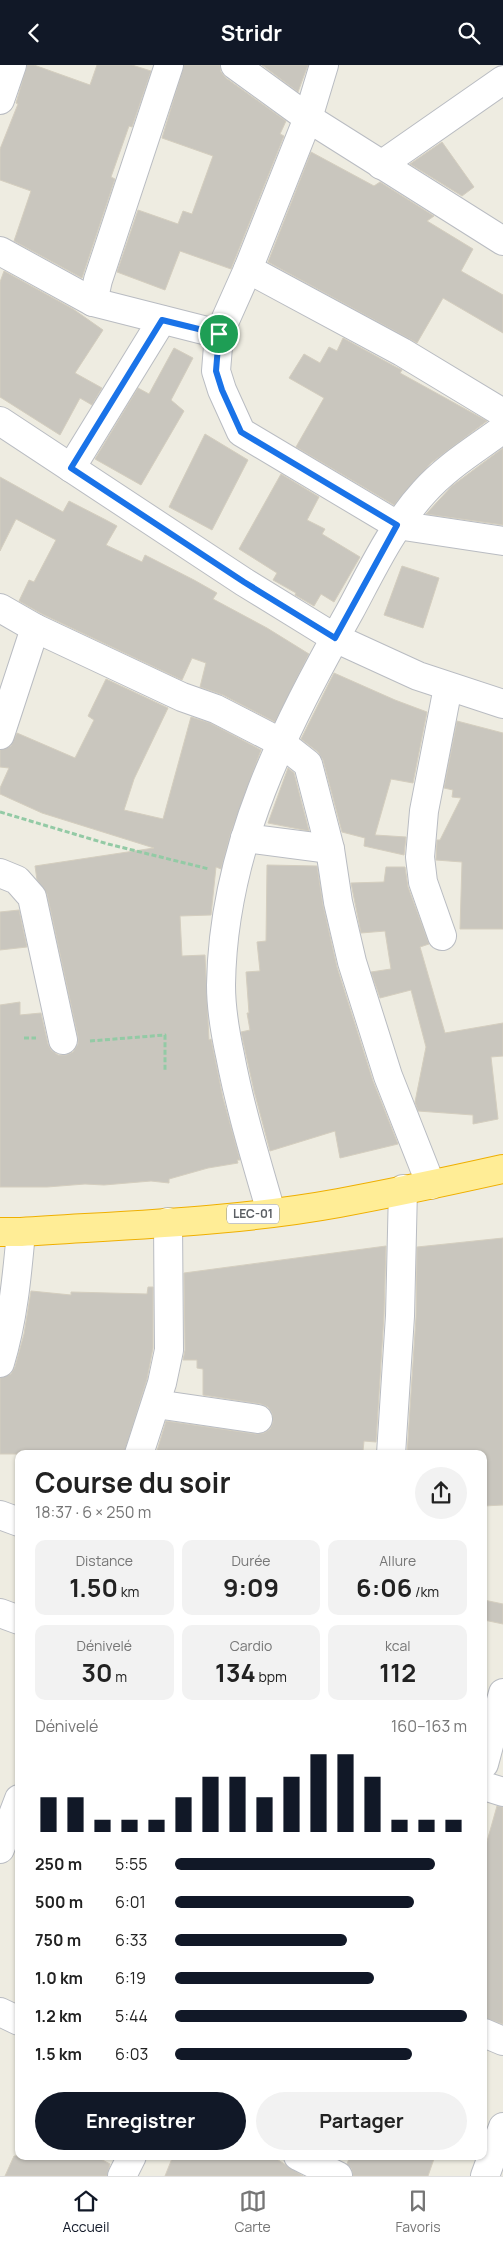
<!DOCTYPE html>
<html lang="fr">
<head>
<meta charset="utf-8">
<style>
  body { margin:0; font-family:Manrope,sans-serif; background:#f2f2f2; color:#222; height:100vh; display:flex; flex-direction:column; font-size:19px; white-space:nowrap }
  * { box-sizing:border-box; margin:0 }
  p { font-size:16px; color:#767676 }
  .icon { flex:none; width:28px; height:28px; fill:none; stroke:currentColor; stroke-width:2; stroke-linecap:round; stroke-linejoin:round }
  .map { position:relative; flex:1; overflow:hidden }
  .details { position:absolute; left:15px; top:1385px; width:472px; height:710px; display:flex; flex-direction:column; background:#fff; border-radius:10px; box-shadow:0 1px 4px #0004 }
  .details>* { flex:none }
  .pin { position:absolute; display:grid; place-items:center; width:42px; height:42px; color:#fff; margin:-21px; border:2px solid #fff; border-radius:50%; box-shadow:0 1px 5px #0007 }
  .round { display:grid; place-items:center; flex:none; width:52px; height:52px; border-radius:26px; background:#f2f2f2 }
  .headline { display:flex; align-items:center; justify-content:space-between; height:85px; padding:0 20px }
  h1 { font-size:28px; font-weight:700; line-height:38px }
  .metrics { display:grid; grid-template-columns:repeat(3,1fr); gap:8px; height:85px; padding:5px 20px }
  .metrics div { display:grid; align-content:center; border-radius:10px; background:#f2f2f2; text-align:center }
  .metrics b { font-size:25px; font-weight:700 }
  .metrics small { font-size:14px; font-weight:400 }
  .metrics p { font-size:14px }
  .chart { height:140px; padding:10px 20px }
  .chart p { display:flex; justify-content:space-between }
  .chart svg { width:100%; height:90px; margin-top:5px; stroke:#111827; stroke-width:6 }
  .button { display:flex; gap:10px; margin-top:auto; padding:10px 20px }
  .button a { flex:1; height:58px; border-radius:30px; background:#111827; color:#fff; font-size:20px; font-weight:700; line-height:58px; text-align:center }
  .button a+a { background:#f2f2f2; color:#222 }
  ul { padding:0 20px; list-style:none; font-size:16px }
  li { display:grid; grid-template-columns:80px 60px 1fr; align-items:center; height:38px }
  li i { height:12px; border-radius:6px; background:#111827 }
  header { display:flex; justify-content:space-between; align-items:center; height:65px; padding:0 20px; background:#111827; color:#fff; font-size:22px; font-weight:700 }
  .menu { display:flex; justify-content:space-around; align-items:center; height:70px; border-top:1px solid #e0e0e0; background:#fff; font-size:14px; color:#767676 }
  .menu a { display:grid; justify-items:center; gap:2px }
  .menu .current { color:#111827 }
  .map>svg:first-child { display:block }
  .building { fill:#c9c6be; stroke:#d4cebf }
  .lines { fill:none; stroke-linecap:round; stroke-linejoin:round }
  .minor-casing { stroke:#b9bcc2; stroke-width:30 }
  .tertiary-casing { stroke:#b9bcc2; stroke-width:30 }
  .trunk-casing { stroke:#efaf00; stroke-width:30 }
  .path { stroke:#93caa5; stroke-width:3; stroke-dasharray:5 2.5; stroke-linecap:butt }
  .minor { stroke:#fff; stroke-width:28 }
  .tertiary { stroke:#fff; stroke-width:28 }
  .trunk { stroke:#ffed96; stroke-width:28 }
  .route-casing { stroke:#fff; stroke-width:10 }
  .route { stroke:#1a73e8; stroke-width:6 }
  .labels { text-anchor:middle; stroke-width:4; stroke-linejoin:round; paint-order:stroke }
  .shield { fill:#fff; stroke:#8c8e92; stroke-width:1 }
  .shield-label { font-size:12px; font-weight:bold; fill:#5a5e64 }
</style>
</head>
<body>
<header><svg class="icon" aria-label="back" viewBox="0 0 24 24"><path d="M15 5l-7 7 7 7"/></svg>Stridr<svg class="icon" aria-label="search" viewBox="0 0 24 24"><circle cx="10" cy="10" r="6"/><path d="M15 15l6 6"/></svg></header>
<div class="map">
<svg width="503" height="2111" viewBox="0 0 503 2111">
  <rect width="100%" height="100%" fill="#eeece1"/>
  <g class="building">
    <path d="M27,0H34L90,20L97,0H132L151,6L132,62L129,61L111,112L115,114L82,213L14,176L31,126L0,115V84L18,39L16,38Z"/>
    <path d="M184,0H220L221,7L226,13L286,56L280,69L284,71L231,204L180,186L165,225L117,207L138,145L178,159L183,146L192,149L213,91L162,73Z"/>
    <path d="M262,0H308L298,27Z"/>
    <path d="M442,77L474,122L462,131L410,99Z"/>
    <path d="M311,87L374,121L380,117L434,151L427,156L473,184L461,206L503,230V268L443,233L417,278L268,197Z"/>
    <path d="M4,206L73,244L103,265L75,308L102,323L92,340L80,333L60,370L0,332V217Z"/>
    <path d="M343,273L394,301L402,305L400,308L487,356L431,398L394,440L296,382L324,333L289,313L304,289L320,298L329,282L337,286Z"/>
    <path d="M174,283L193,293L171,335L184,346L141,420L95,394L138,323L149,329Z"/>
    <path d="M205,369L248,395L212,465L169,442Z"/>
    <path d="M503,383V460L426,449L452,421Z"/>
    <path d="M281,409L319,432L307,455L325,464L322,469L360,492L334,537L321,529L314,541L295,530L296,528L273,515L277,508L239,484Z"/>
    <path d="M0,412L63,447L69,436L106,455L117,461L106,480L142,497L145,490L194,515L217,528L213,534L267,563L309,589L275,657L223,630L200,622L206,598L192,593L182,615L42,549L19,536L29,515L34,517L56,475L16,454L0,486Z"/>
    <path d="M402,501L439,513L423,563L384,550Z"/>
    <path d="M334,608L395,635L427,647L413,718L391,714L375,770L406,772L404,790L364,781L365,773L342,767L323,695L318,687L301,674Z"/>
    <path d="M106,614L168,643L134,714L124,745L163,754L191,652L210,658L261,685L231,767L221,804L216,802L211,850L180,851L182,891L205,890L209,975L211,974L223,1033L240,1095H237L238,1098L208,1103L169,1114V1118L151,1116L104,1120L85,1119L47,1122H0V940L20,937V950L41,948L48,979L51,985L58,990H66L73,987L78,979V972L47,829L37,815L35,801L154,783L42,748L0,729V723L9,703L0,702V685L11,681L17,668L75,693L94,655L88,651Z"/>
    <path d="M457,656L503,668V864H460L462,797L436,795L437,775H440L461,733L452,732L453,725L444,723Z"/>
    <path d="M288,703L294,708L309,766L268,758Z"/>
    <path d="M267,800L317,801L323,840L337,902L373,1016L398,1079L340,1093L335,1066L270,1086L254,1026L241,967L250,965L247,948H249L246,907L260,906L257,877L266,876Z"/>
    <path d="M386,802H405L408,822L429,879L420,882L445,968L503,958V991L491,992L498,1054L473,1059V1050L418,1046L415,1037L426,982L411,925L380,933L371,907L391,904L385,866L361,868L351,818L384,817Z"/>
    <path d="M19,845L27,882L0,885V847Z"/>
    <path d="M503,1173V1440L484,1441V1389H407L416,1252L417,1182Z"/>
    <path d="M386,1181L384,1250L376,1377L364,1376L363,1386L301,1389H156L166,1356L256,1369L264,1368L270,1364L273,1357L272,1348L268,1342L261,1339L203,1330V1304L197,1303V1295H183L185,1285L184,1208Z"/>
    <path d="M148,1222H153V1283L147,1314L124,1389H0V1313L11,1309L15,1302L24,1269L31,1226L71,1230V1227L147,1229Z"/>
    <path d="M484,1535L503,1539V1559L484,1555Z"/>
    <path d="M497,1741L503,1742V1959L484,1953V1787Z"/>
    <path d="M14,2091H95L110,2099L107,2111H5Z"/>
    <path d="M173,2091H272L303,2111H165Z"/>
    <path d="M350,2091H435L428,2111H353L351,2103L347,2099Z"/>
  </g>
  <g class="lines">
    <defs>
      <g id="minor">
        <path d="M235,0L308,53L503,176"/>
        <path d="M324,0L308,53L248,204L219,269L216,306L222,325L241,367L397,460L503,476"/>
        <path d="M0,35L12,0"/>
        <path d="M381,100L503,15"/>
        <path d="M0,186L93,237L219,269"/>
        <path d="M248,204L402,287L503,348"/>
        <path d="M93,237L98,215L169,0"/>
        <path d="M0,356L244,517L335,573L418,611L503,639"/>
        <path d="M71,403L162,255"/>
        <path d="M0,543L35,563L182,632L216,644L280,677L308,699L330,784L338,837L352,897L388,1011L431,1120"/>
        <path d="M0,670L35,563"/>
        <path d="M245,773L330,784"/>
        <path d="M0,808L17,815L32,832L63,975"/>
        <path d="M442,871L423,817L420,792L424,746L448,622"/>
        <path d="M271,1147C256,1095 240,1043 230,990C225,967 221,944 221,920C223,782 284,664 350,546C372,505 392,462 424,427C446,402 476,384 503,364"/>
        <path d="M0,1298C13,1255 17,1211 21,1167"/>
        <path d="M156,1339L258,1354"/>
        <path d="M139,1389L162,1318L169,1285L168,1157"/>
        <path d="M391,1389L400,1251L403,1124"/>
        <path d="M0,1450L19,1457"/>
        <path d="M484,1699L503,1628"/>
        <path d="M0,1784L19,1734"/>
        <path d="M0,1947L19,1956"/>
        <path d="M484,1968L503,1976"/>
        <path d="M298,2091L338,2111"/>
        <path d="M122,2111L132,2091"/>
        <path d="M485,2111L503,2062"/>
      </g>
      <g id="tertiary">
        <path d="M0,1548L19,1555"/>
        <path d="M484,1721L503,1727"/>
      </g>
      <path id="trunk" d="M0,1167H21C127,1160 235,1157 339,1138C394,1128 449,1116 503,1104"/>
    </defs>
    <use href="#minor" class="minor-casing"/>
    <use href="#tertiary" class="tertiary-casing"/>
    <use href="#trunk" class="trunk-casing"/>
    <g class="path">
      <path d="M0,747L108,779L209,804"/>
      <path d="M24,973H36"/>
      <path d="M90,976L165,970V1006"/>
    </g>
    <use href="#minor" class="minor"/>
    <use href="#tertiary" class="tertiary"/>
    <use href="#trunk" class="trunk"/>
  </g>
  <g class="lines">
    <defs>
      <path id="route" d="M162,255L219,269L216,306L222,325L241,367L397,460L335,573L244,517L71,403Z"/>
    </defs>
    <use href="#route" class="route-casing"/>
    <use href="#route" class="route"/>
  </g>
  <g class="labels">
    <rect class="shield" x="227" y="1139.5" width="52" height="19" rx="4"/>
    <g class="shield-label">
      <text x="253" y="1153">LEC-01</text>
    </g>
  </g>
</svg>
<div class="pin" style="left:219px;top:269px;background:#1e9e55"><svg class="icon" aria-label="arrive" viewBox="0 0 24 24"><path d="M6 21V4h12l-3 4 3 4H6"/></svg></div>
<section class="details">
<div class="headline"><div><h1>Course du soir</h1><p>18:37 · 6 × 250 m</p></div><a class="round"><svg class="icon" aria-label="share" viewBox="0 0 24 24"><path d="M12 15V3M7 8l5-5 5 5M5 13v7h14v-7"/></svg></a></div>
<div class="metrics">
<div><p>Distance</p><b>1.50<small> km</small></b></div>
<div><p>Durée</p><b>9:09</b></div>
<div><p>Allure</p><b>6:06<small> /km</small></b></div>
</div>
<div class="metrics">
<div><p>Dénivelé</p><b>30<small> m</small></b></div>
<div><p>Cardio</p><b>134<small> bpm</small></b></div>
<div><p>kcal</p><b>112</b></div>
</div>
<div class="chart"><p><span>Dénivelé</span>160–163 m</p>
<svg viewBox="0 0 160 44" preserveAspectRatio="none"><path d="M5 44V27M15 44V27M25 44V38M35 44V38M45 44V38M55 44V27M65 44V17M75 44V17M85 44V27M95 44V17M105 44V6M115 44V6M125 44V17M135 44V38M145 44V38M155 44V38"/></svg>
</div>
<ul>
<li><b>250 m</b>5:55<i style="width:89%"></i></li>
<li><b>500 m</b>6:01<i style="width:82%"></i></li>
<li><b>750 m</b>6:33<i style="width:59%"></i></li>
<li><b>1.0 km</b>6:19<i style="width:68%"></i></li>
<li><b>1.2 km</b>5:44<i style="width:100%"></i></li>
<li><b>1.5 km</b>6:03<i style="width:81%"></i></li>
</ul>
<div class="button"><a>Enregistrer</a><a>Partager</a></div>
</section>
</div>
<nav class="menu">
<a class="current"><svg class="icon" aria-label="home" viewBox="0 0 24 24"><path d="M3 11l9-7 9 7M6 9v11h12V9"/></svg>Accueil</a>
<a><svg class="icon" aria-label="map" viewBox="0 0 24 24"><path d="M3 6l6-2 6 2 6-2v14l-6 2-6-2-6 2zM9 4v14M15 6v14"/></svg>Carte</a>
<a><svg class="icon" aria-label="saved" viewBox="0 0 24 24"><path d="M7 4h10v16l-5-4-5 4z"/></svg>Favoris</a>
</nav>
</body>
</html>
